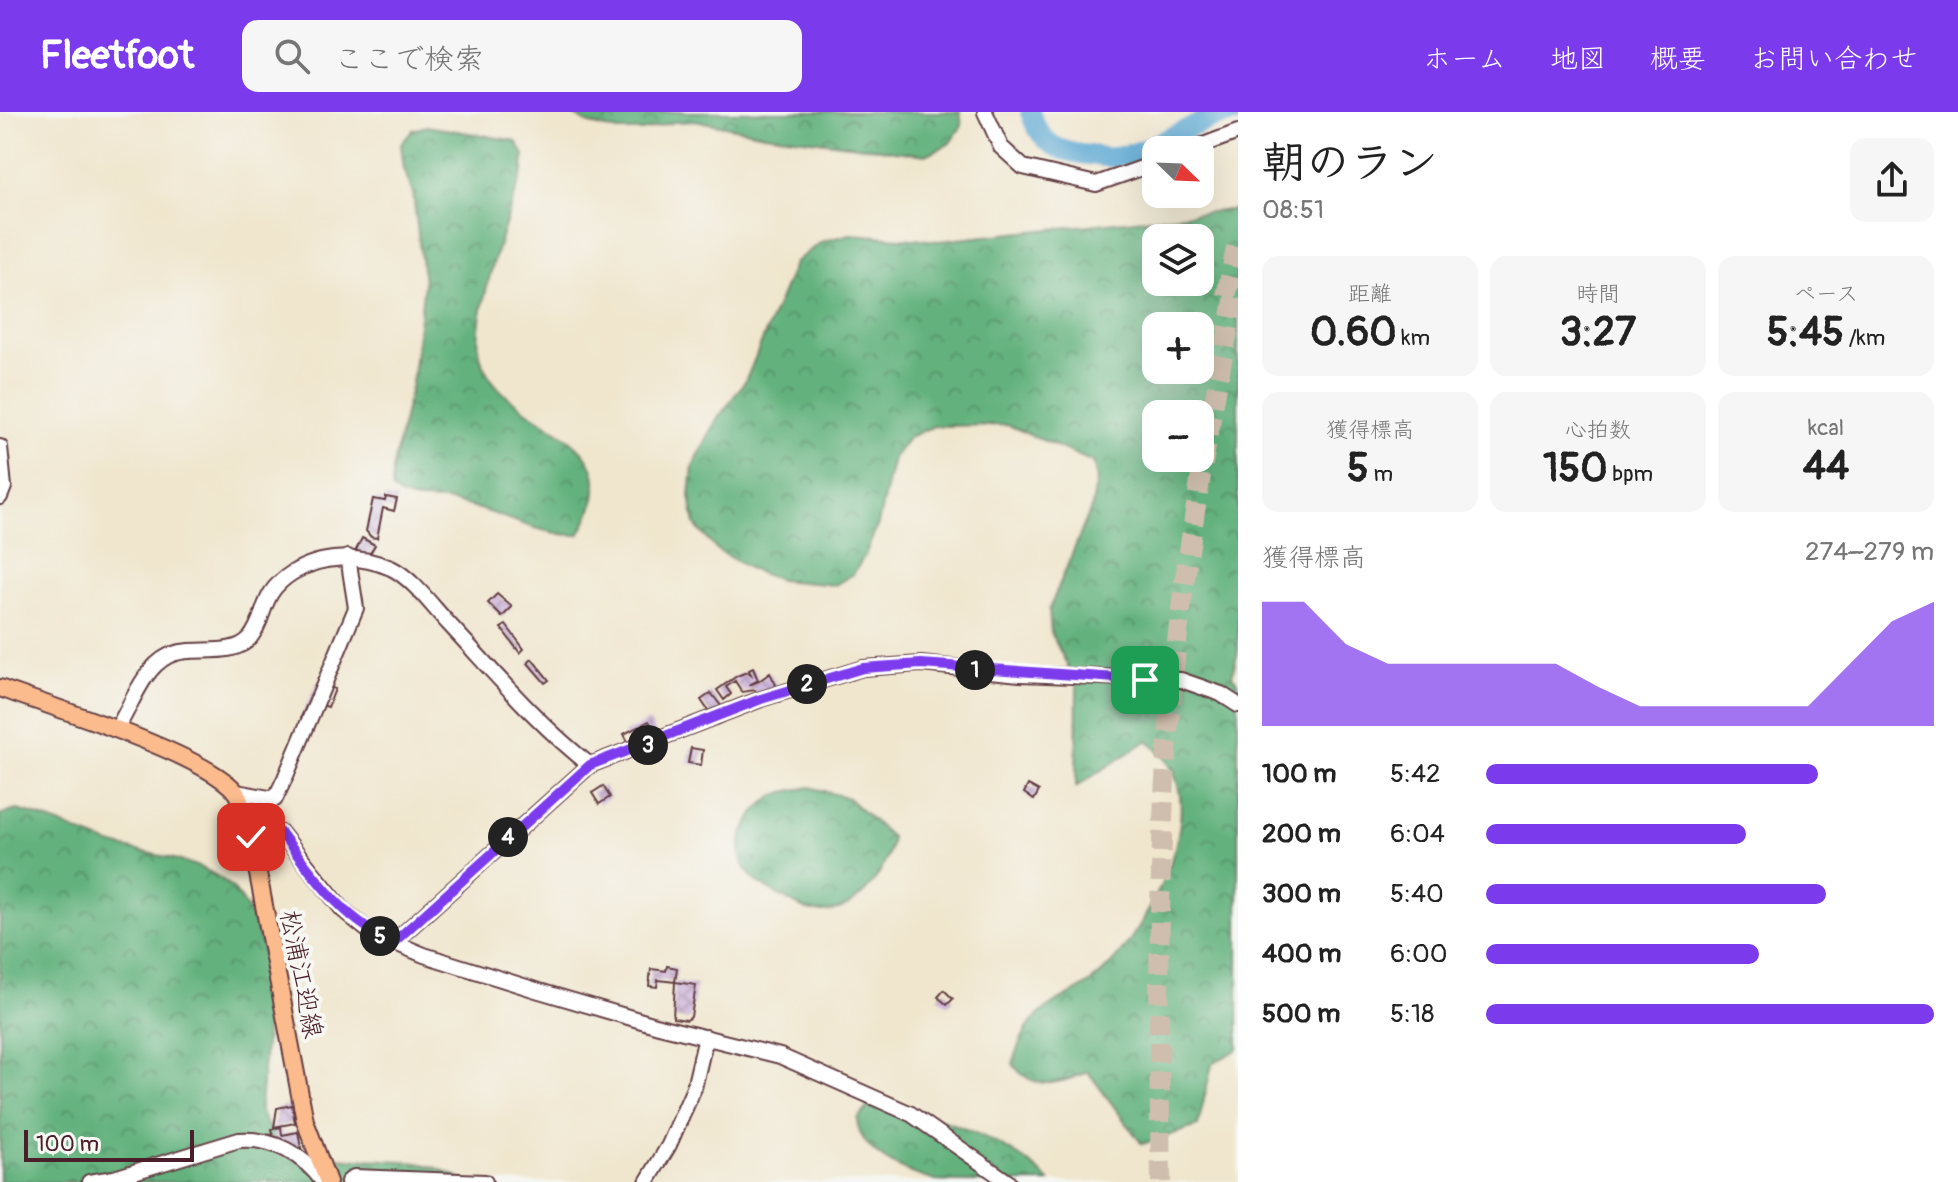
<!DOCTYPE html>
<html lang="ja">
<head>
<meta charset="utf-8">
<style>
  body { margin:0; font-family:Pangolin,"Klee One",sans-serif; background:#f6f6f6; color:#222; height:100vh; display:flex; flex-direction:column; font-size:30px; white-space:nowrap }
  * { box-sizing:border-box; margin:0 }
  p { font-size:26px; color:#767676 }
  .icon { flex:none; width:44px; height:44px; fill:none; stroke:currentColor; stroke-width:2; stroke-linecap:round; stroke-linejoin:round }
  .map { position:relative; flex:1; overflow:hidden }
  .drawer { display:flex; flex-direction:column; background:#fff; width:720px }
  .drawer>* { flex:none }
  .needle { width:52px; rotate:113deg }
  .tools { position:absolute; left:1142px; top:24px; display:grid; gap:16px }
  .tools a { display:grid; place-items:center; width:72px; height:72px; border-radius:16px; background:#fff; box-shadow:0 8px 32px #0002; font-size:40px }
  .scale { position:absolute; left:24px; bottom:20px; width:170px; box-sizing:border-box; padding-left:8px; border:4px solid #4a1f2b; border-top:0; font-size:22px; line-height:28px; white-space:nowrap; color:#4a1f2b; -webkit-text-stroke:6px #f6f6f2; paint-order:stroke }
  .pin { position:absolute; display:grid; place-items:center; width:68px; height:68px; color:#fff; margin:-34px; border-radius:16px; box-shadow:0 4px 12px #0006 }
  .km { position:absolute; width:40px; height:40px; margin:-20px; border-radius:50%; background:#222; color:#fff; font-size:22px; line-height:40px; text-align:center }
  .round { display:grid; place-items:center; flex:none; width:84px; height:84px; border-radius:16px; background:#f6f6f6 }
  .headline { display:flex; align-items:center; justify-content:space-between; height:136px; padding:0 24px }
  h1 { font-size:44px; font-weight:700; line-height:60px }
  .stats { display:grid; grid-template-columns:repeat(3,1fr); gap:12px; height:136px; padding:8px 24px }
  .stats div { display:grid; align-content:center; border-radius:16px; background:#f6f6f6; text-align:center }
  .stats b { font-size:40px; font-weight:700 }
  .stats small { font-size:22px; font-weight:400 }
  .stats p { font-size:22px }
  .chart { height:224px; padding:16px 24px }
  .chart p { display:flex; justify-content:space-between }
  .chart svg { width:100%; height:144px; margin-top:8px; fill:#7c3aed; opacity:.7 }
  ul { padding:0 24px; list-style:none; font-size:26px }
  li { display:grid; grid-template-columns:128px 96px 1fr; align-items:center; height:60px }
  li i { height:20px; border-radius:10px; background:#7c3aed }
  header { display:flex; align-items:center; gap:48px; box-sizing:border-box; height:112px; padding:0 40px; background:#7c3aed; color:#fff }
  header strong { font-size:38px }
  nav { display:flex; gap:44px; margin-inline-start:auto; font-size:28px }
  .search { width:560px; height:72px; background:#f6f6f6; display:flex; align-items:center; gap:20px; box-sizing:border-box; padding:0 28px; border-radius:16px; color:#767676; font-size:30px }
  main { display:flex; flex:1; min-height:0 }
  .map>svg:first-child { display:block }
  .forest { fill:url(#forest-crowns); stroke:#576854; stroke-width:2; fill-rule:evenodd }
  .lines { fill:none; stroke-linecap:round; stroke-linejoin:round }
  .river { stroke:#59a6d2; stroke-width:20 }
  .building { fill:url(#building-cross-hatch) }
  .highway-tunnel { stroke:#cfbead; stroke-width:20; stroke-dasharray:20 10; stroke-linecap:butt }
  .minor-casing { stroke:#633d43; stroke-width:18 }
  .major-casing { stroke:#633d43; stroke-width:20 }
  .minor { stroke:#fff; stroke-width:14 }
  .major { stroke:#fbbb8c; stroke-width:16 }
  .route-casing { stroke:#fff; stroke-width:16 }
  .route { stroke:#7c3aed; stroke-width:10 }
  .labels { text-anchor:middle; stroke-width:8; stroke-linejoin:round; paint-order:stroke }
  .street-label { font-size:26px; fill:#4a1f2b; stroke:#f6f6f2 }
</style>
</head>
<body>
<header>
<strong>Fleetfoot</strong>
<div class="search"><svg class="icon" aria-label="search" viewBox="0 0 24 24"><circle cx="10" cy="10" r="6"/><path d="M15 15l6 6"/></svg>ここで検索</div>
<nav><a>ホーム</a><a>地図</a><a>概要</a><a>お問い合わせ</a></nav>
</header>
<main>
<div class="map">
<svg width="1238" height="1070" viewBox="0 0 1238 1070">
  <defs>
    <pattern id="forest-crowns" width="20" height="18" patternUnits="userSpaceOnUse" patternTransform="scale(2)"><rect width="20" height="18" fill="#64b27e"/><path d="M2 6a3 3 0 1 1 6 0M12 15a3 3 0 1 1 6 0" fill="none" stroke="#549067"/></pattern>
    <pattern id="building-cross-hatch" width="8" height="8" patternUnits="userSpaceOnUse" patternTransform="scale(2)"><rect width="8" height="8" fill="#cdb2da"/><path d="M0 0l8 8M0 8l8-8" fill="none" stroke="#a890b1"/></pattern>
  </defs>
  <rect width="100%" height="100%" fill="#f6f6f2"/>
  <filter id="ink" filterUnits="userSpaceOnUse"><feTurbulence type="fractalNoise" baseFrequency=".0125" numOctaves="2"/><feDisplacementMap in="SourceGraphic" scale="16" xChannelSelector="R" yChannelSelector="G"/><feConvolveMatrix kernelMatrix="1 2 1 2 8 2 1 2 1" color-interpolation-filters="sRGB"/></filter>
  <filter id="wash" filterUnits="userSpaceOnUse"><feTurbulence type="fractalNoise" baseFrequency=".006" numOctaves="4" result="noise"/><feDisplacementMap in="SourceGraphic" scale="32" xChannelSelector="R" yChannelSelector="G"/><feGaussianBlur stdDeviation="1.8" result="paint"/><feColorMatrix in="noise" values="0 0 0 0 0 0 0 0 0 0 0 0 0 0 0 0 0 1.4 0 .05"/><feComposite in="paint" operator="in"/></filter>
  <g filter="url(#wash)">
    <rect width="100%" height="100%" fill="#f0e6ce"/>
    <g class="forest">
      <path d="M568,0H960L962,14L949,32L926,43L764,22L699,9L674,10L642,19H618L589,12Z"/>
      <path d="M427,14L516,29L524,43L523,59C510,98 473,201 479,238C493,322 645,311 579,423C539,425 488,394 445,389C425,387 408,392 392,377V358L412,271L424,171L413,81L404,57L401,32L413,18Z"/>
      <path d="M1238,97V539L1232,564L1238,569V937L1212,952L1198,1014L1142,1032L1088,960C1060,971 1033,981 1013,952C1030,883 1068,896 1107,856C1146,816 1196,723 1176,667C1170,650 1161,640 1148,628L1076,675L1077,573L1051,521L1049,498L1092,394L1097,367L1093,350L1008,313L934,314L909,325L893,346L878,412L865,443L853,462L835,473L780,468L752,458L717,438L695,413L690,384L693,354L716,309L746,268L795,150L821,130L850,122L939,129ZM1156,126H1200V170H1156ZM1156,214H1200V258H1156ZM1156,302H1200V346H1156Z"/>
      <path d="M810,675L848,686L892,726C886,763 852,810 808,798C799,796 789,788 781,784C767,777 749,767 743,752C733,727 753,696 774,684C783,678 800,678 810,675Z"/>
      <path d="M17,698C53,706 85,726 121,735C156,744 208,749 234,778C284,835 263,931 260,999C286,1065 374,1039 427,1053C441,1056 454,1064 467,1070H0V703Z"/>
      <path d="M888,992C940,1005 1014,1030 1050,1070C1024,1070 957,1070 936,1069C906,1061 859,1042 857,1007L869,993Z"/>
    </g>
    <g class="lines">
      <path class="river" d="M1030,0C1040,32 1058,40 1090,43C1098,44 1107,46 1115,45C1156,40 1193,5 1238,1"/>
    </g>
    <g id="blocks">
      <g class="building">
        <path d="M386,385L397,387L394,399L383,396L377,426L371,425L366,419L373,387L385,389Z"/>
        <path d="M362,426L375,433L368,445L356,438Z"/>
        <path d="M497,482L512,495L502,505L488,491Z"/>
        <path d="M506,513L524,537L520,541L501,516Z"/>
        <path d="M532,547L549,568L545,571L528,551Z"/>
        <path d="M753,556L758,568L749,573L759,569L770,561L778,577L757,584L755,578L742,580L735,569L726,575L731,582L724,588L717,578L737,564L747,560L751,563L749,558Z"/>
        <path d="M318,570L335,577L328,595L316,591L310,608L301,605Z"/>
        <path d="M711,581L725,599L714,607L701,588Z"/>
        <path d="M649,609L657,623L630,634L624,622Z"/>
        <path d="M691,636L703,638L701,653L688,651Z"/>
        <path d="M1028,673L1039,679L1034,688L1024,681Z"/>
        <path d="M603,674L610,685L599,692L592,681Z"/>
        <path d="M667,854L677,856L675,870L696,873L691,905L687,908L673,906L675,870L658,868L657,875L649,874L651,857L666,859Z"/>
        <path d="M944,878L953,887L947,893L938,885Z"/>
        <path d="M292,993L295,1011L274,1015L277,996Z"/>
        <path d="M281,1015L282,1023L298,1020L303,1047L276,1042L272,1017Z"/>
      </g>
    </g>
  </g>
  <g filter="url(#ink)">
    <use href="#blocks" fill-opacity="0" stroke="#633d43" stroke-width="2"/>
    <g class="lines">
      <g class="highway-tunnel">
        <path d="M1226,184L1238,127"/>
        <path d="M1161,1070C1158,890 1156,709 1177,530C1191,409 1213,289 1238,170"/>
      </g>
      <defs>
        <g id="minor">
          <path d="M985,0L1001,35L1023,55L1096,72L1156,51"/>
          <path d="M1190,38L1238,20"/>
          <path d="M0,335L4,375L0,385"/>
          <path d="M116,618C131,595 142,557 168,544C192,532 231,547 250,526C268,503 259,482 292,461C321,443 359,442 391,456C412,466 432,494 448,511C493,559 537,612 590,653"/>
          <path d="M236,680L275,687L285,666L356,496L348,445"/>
          <path d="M251,725L276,728L281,721L343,798L371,821L424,843L536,878L659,914L780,944L911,1002L1008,1070"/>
          <path d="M394,830L590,653L761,587L863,556L921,552L1020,562L1181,568L1221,582L1238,593"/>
          <path d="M89,1070L114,1066L239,1028C272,1025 304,1043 323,1070"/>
          <path d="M348,1070L354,1065L485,1070"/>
          <path d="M647,1070L669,1033L694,976L706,925"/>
        </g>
        <path id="major" d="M0,576C51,595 203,641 235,679C243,690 246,712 251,725L305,1009L328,1070"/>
      </defs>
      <use href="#minor" class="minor-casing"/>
      <use href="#major" class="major-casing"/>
      <use href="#minor" class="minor"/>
      <use href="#major" class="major"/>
    </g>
  </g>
  <g class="lines" filter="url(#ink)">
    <defs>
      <path id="route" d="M251,725L276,728L281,721C314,764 343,809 394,830L590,653L761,587L863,556L921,552L1145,568"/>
    </defs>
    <use href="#route" class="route-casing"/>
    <use href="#route" class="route"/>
  </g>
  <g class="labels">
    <g class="street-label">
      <text transform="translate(302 862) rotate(79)" y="9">松浦江迎線</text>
    </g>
  </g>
</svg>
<div class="tools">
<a><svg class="needle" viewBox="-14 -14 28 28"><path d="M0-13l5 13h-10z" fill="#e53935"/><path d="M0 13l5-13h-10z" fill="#767676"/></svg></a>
<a><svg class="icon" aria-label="layers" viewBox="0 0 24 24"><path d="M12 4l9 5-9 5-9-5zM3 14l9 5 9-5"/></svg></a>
<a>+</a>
<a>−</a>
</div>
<div class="scale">100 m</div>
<div class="pin" style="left:1145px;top:568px;background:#1e9e55"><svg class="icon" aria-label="arrive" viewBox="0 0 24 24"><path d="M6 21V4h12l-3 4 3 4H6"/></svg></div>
<div class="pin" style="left:251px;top:725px;background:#d93025"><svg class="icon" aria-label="check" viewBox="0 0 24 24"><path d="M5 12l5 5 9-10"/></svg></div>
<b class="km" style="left:975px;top:558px">1</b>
<b class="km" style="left:807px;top:572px">2</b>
<b class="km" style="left:648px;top:633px">3</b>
<b class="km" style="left:508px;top:725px">4</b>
<b class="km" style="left:380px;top:824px">5</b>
</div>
<section class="drawer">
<div class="headline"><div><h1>朝のラン</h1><p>08:51</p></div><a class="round"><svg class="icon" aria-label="share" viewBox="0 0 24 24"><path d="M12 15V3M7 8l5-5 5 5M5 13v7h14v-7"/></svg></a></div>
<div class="stats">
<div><p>距離</p><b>0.60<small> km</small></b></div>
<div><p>時間</p><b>3:27</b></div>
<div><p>ペース</p><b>5:45<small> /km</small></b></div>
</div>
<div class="stats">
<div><p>獲得標高</p><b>5<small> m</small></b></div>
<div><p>心拍数</p><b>150<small> bpm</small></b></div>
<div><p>kcal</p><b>44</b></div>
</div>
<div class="chart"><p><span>獲得標高</span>274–279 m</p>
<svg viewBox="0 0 160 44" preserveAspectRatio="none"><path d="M0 44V6L10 6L20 19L30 25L40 25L50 25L60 25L70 25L80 32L90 38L100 38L110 38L120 38L130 38L140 25L150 12L160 6V44z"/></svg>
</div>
<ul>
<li><b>100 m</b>5:42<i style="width:74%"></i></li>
<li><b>200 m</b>6:04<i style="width:58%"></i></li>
<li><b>300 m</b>5:40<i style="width:76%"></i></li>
<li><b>400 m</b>6:00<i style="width:61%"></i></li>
<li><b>500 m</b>5:18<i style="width:100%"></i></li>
</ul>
</section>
</main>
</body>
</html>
